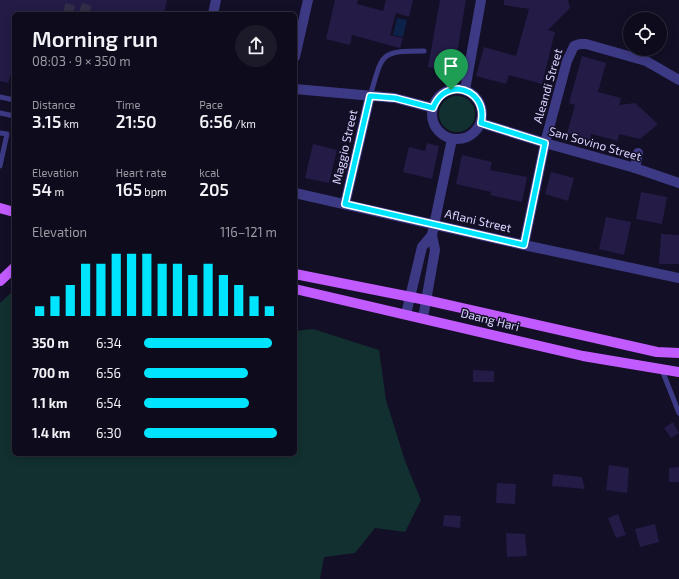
<!DOCTYPE html>
<html lang="en">
<head>
<meta charset="utf-8">
<style>
  body { margin:0; font-family:"Exo 2",sans-serif; background:#1c1929; color:#f1f3f6; height:100vh; display:flex; flex-direction:column; font-size:15px; white-space:nowrap }
  * { box-sizing:border-box; margin:0 }
  p { font-size:13px; color:#9b9ba3 }
  .icon { flex:none; width:22px; height:22px; fill:none; stroke:currentColor; stroke-width:2; stroke-linecap:round; stroke-linejoin:round }
  .map { position:relative; flex:1; overflow:hidden }
  .side { position:absolute; left:12px; top:12px; width:285px; height:444px; display:flex; flex-direction:column; background:#0e0b1c; border-radius:6px; box-shadow:0 2px 10px #0003,0 0 0 1px #2e2b3b }
  .side>* { flex:none }
  .fabs { position:absolute; left:623px; top:12px; display:grid; gap:8px }
  .fabs a { display:grid; place-items:center; width:44px; height:44px; border-radius:50%; background:#0e0b1c; box-shadow:0 2px 10px #0003,0 0 0 1px #2e2b3b; font-size:20px }
  .pin { position:absolute; display:grid; place-items:center; width:34px; height:34px; color:#fff; margin:-41px -17px; border-radius:50% 50% 50% 0; rotate:-45deg; box-shadow:0 0 4px #0007 }
  .pin .icon { rotate:45deg }
  .round { display:grid; place-items:center; flex:none; width:42px; height:42px; border-radius:21px; background:#1c1929 }
  .summary { display:flex; align-items:center; justify-content:space-between; height:68px; padding:0 20px }
  h1 { font-size:22px; font-weight:600; line-height:30px }
  .stats { display:grid; grid-template-columns:repeat(3,1fr); gap:6px; height:68px; padding:4px 20px }
  .stats div { display:grid; align-content:center }
  .stats b { font-size:17px; font-weight:600 }
  .stats small { font-size:11px; font-weight:400 }
  .stats p { font-size:11px }
  .chart { height:112px; padding:8px 20px }
  .chart p { display:flex; justify-content:space-between }
  .chart svg { width:100%; height:72px; margin-top:4px; stroke:#00e5ff; stroke-width:6 }
  ul { padding:0 20px; list-style:none; font-size:13px }
  li { display:grid; grid-template-columns:64px 48px 1fr; align-items:center; height:30px }
  li i { height:10px; border-radius:5px; background:#00e5ff }
  .map>svg:first-child { display:block }
  .green { fill:#12302f }
  .water { fill:#0c2248 }
  .building { fill:#241b47 }
  .lines { fill:none; stroke-linecap:round; stroke-linejoin:round }
  .secondary-tunnel { stroke:#312d47; stroke-width:10; stroke-dasharray:10 5; stroke-linecap:butt }
  .lane { stroke:#3d3a85; stroke-width:5 }
  .street { stroke:#3d3a85; stroke-width:10 }
  .primary { stroke:#c25bff; stroke-width:10 }
  .route-casing { stroke:#fff; stroke-width:8 }
  .route { stroke:#00e5ff; stroke-width:5 }
  .labels { text-anchor:middle; stroke-width:3; stroke-linejoin:round; paint-order:stroke }
  .street-label { font-size:12px; fill:#d9d4ff; stroke:#130f26 }
</style>
</head>
<body>
<div class="map">
<svg width="679" height="579" viewBox="0 0 679 579">
  <rect width="100%" height="100%" fill="#130f26"/>
  <g class="green">
    <circle cx="457" cy="114" r="18"/>
    <path d="M14,290V454H295V331L313,329L379,350L386,400L405,461L421,500L405,532L375,528L355,553L324,557L320,579H0V303Z"/>
  </g>
  <path class="water" d="M397,18L407,20L403,37L393,35Z"/>
  <g class="building">
    <path d="M0,0H167L164,14H14V65L8,83L0,81Z"/>
    <path d="M335,0H358L357,4L383,11L386,0H413L409,17L396,13L390,35L403,38L400,48L352,35L350,45L326,39Z"/>
    <path d="M440,0H466L453,77L442,74L443,70L428,67Z"/>
    <path d="M504,0H568L570,8L548,30L555,32L542,84L509,75L506,84L476,76L484,47L516,56L529,9L504,5Z"/>
    <path d="M582,56L606,63L598,92L621,98L619,105L635,103L658,124L640,139L619,134L618,141L591,134L590,140L567,133L575,105L569,103Z"/>
    <path d="M427,143L439,146L432,179L403,172L409,147L425,151Z"/>
    <path d="M313,144L337,150L329,183L305,178Z"/>
    <path d="M462,155L492,162L490,170L527,177L522,202L490,195L491,192L456,184Z"/>
    <path d="M551,172L574,178L568,201L545,194Z"/>
    <path d="M641,192L667,197L662,224L636,219Z"/>
    <path d="M606,217L631,222L624,255L599,249Z"/>
    <path d="M661,234L679,235V264H659Z"/>
    <path d="M473,370L494,371V382H473Z"/>
    <path d="M673,422L679,433L671,438L664,428Z"/>
    <path d="M609,465L629,468L627,493L606,490Z"/>
    <path d="M679,467V482H669V468Z"/>
    <path d="M553,474L582,477L585,489L552,486Z"/>
    <path d="M497,483L516,484L515,504L496,503Z"/>
    <path d="M618,514L626,535L616,538L608,518Z"/>
    <path d="M444,515L461,516L460,528L443,526Z"/>
    <path d="M655,524L659,542L640,547L635,529Z"/>
    <path d="M506,533L525,534L527,556L507,557Z"/>
  </g>
  <g class="lines">
    <g class="secondary-tunnel">
      <path d="M68,14L71,0"/>
      <path d="M84,14L88,0"/>
    </g>
    <g class="lane">
      <path d="M370,96C383,54 378,51 424,51"/>
      <path d="M0,97L14,100"/>
      <path d="M0,113L14,116"/>
      <path d="M0,133L7,134L0,166"/>
      <path d="M662,370L679,413"/>
    </g>
    <g class="street">
      <path d="M213,14L216,0"/>
      <path d="M295,57L308,0"/>
      <circle cx="457" cy="114" r="25"/>
      <path d="M295,89L395,98L433,108"/>
      <path d="M465,90L481,0"/>
      <path d="M481,123L545,143L635,168L679,183"/>
      <path d="M635,168L638,153"/>
      <path d="M295,193L524,245L679,278"/>
      <path d="M345,204L370,96"/>
      <path d="M524,245L545,143L567,61L574,46L580,44H586L646,61L679,80"/>
      <path d="M406,314L422,247L432,235"/>
      <path d="M423,318L435,250L432,235L452,139"/>
    </g>
    <g class="primary">
      <path d="M0,208L14,212"/>
      <path d="M295,274L426,300L657,352L679,353"/>
      <path d="M0,281L14,268"/>
      <path d="M295,289L583,356L679,372"/>
    </g>
  </g>
  <g class="lines">
    <defs>
      <path id="route" d="M458,89C476,91 485,106 481,123L545,143L524,245L345,204L370,96L395,98L433,108C438,96 445,90 458,89Z"/>
    </defs>
    <use href="#route" class="route-casing"/>
    <use href="#route" class="route"/>
  </g>
  <g class="labels">
    <g class="street-label">
      <text transform="translate(548 86) rotate(-74)" y="4">Aleandi Street</text>
      <text transform="translate(595 144) rotate(16)" y="4">San Sovino Street</text>
      <text transform="translate(345 147) rotate(-77)" y="4">Maggio Street</text>
      <text transform="translate(478 221) rotate(13)" y="4">Aflani Street</text>
      <text transform="translate(490 320) rotate(14)" y="4">Daang Hari</text>
    </g>
  </g>
</svg>
<div class="fabs">
<a><svg class="icon" aria-label="locate" viewBox="0 0 24 24"><circle cx="12" cy="12" r="6"/><path d="M12 2v4M12 18v4M2 12h4M18 12h4"/></svg></a>
</div>
<div class="pin" style="left:451px;top:90px;background:#1e9e55"><svg class="icon" aria-label="arrive" viewBox="0 0 24 24"><path d="M6 21V4h12l-3 4 3 4H6"/></svg></div>
<section class="side">
<div class="summary"><div><h1>Morning run</h1><p>08:03 · 9 × 350 m</p></div><a class="round"><svg class="icon" aria-label="share" viewBox="0 0 24 24"><path d="M12 15V3M7 8l5-5 5 5M5 13v7h14v-7"/></svg></a></div>
<div class="stats">
<div><p>Distance</p><b>3.15<small> km</small></b></div>
<div><p>Time</p><b>21:50</b></div>
<div><p>Pace</p><b>6:56<small> /km</small></b></div>
</div>
<div class="stats">
<div><p>Elevation</p><b>54<small> m</small></b></div>
<div><p>Heart rate</p><b>165<small> bpm</small></b></div>
<div><p>kcal</p><b>205</b></div>
</div>
<div class="chart"><p><span>Elevation</span>116–121 m</p>
<svg viewBox="0 0 160 44" preserveAspectRatio="none"><path d="M5 44V38M15 44V32M25 44V25M35 44V12M45 44V12M55 44V6M65 44V6M75 44V6M85 44V12M95 44V12M105 44V19M115 44V12M125 44V19M135 44V25M145 44V32M155 44V38"/></svg>
</div>
<ul>
<li><b>350 m</b>6:34<i style="width:96%"></i></li>
<li><b>700 m</b>6:56<i style="width:78%"></i></li>
<li><b>1.1 km</b>6:54<i style="width:79%"></i></li>
<li><b>1.4 km</b>6:30<i style="width:100%"></i></li>
</ul>
</section>
</div>
</body>
</html>
